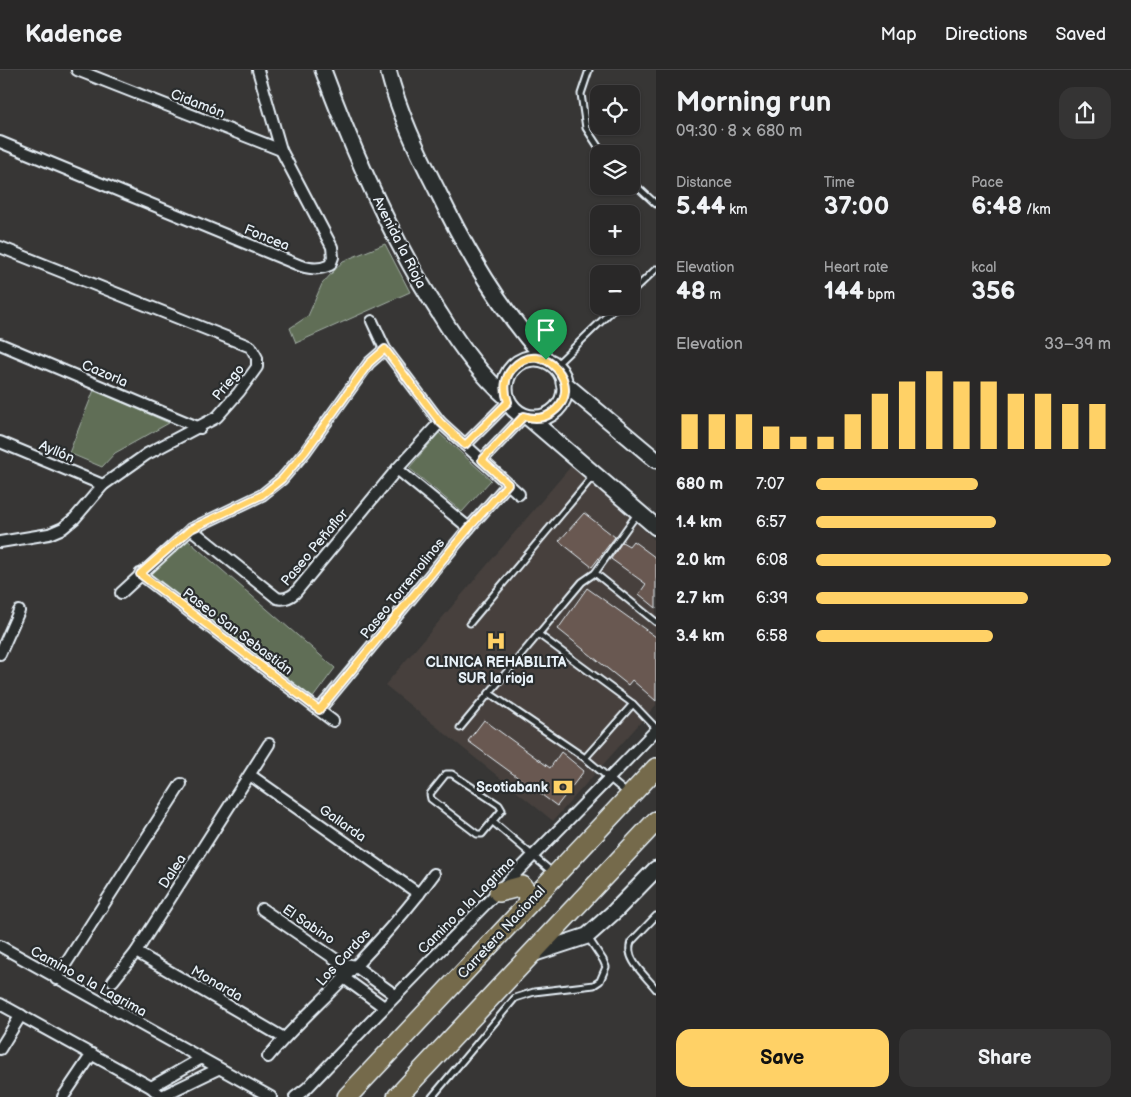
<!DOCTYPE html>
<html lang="en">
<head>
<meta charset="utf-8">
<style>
  body { margin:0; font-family:"Balsamiq Sans",sans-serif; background:#353434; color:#f1f3f6; height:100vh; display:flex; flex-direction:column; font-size:19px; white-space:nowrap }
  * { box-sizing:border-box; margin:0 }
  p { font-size:16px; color:#a5a6a8 }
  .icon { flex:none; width:28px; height:28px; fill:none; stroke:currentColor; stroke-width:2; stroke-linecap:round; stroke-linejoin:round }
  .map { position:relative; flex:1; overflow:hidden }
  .drawer { display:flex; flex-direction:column; background:#292828; width:475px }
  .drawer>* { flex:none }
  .fabs { position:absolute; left:590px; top:15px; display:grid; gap:10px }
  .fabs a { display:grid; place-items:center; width:50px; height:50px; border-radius:10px; background:#292828; box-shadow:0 1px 4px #0004,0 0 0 1px #454445; font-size:25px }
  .pin { position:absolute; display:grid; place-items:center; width:42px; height:42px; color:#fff; margin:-51px -21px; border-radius:50% 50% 50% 0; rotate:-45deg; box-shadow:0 0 5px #0007 }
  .pin .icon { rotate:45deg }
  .round { display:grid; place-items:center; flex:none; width:52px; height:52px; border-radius:15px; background:#353434 }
  .headline { display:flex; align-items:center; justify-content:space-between; height:85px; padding:0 20px }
  h1 { font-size:28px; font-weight:600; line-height:38px }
  .metrics { display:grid; grid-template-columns:repeat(3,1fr); gap:8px; height:85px; padding:5px 20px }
  .metrics div { display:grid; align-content:center }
  .metrics b { font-size:25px; font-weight:600 }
  .metrics small { font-size:14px; font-weight:400 }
  .metrics p { font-size:14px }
  .chart { height:140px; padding:10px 20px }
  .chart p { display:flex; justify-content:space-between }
  .chart svg { width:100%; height:90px; margin-top:5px; stroke:#ffd166; stroke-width:6 }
  .primary-button { display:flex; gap:10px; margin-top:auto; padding:10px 20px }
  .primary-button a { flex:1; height:58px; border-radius:15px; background:#ffd166; color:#111; font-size:20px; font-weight:600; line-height:58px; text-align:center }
  .primary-button a+a { background:#353434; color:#f1f3f6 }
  ul { padding:0 20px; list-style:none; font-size:16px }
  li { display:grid; grid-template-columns:80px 60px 1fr; align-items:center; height:38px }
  li i { height:12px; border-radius:6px; background:#ffd166 }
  header { display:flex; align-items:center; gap:30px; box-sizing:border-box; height:70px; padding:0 25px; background:#292828; border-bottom:1px solid #454445 }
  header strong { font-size:24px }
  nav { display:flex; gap:28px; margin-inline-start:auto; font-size:18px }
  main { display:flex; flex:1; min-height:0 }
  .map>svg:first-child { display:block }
  .built { fill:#46403d }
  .green { fill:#606e56; stroke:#a4b0a7 }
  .building { fill:#695951; stroke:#e8f1f8 }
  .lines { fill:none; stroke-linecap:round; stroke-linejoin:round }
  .lane-casing { stroke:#e8f1f8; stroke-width:9 }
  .street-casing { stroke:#e8f1f8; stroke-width:14 }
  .secondary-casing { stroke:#e8f1f8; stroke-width:19 }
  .highway-casing { stroke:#e8f1f8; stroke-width:22 }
  .lane { stroke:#2a2d2e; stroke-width:5 }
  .street { stroke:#2a2d2e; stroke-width:10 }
  .secondary { stroke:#2a2d2e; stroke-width:15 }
  .highway { stroke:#756b4b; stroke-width:19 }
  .route-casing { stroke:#fff; stroke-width:10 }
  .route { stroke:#ffd166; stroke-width:6 }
  .labels { text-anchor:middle; stroke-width:4.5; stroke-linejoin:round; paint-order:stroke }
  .street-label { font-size:14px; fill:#e8f1f8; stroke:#2a2d2e }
  .poi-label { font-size:14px; font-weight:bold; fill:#e8f1f8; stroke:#2a2d2e }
</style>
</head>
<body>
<header>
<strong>Kadence</strong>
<nav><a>Map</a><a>Directions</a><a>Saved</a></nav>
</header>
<main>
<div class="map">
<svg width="656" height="1027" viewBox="0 0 656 1027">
  <rect width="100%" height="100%" fill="#373635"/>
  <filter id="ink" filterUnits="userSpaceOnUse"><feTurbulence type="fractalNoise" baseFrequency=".02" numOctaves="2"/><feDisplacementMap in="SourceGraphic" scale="10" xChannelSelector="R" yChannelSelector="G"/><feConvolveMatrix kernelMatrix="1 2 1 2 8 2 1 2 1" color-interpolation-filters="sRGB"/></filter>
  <g filter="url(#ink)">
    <path class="built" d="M572,395L656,471V635L553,751L385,615Z"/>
    <g class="green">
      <path d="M385,174L410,222L296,273L290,258L308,246L322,214L343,191Z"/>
      <path d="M94,320L169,353L115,383L102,397L69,383Z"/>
      <path d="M439,363L491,410L462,442L409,398Z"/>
      <path d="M184,467L335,598L312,629L150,503Z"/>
    </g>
    <g class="building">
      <path d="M584,443L615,467L592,497L559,471Z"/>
      <path d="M633,471L656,488V538L639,524L646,514L611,489L622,472L629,476Z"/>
      <path d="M587,518L656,567V631L632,610L628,615L558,559Z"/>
      <path d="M484,650L550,698L561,682L584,701L557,736L468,671Z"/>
    </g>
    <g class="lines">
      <defs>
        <g id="lane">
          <path d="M589,0L581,24L586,58L603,84"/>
          <path d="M631,111L656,134"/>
          <path d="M631,223L656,199"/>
          <path d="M555,296L617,236"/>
          <path d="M595,503L656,552"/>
          <path d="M470,553L594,405"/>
          <path d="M538,564L633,634L656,658"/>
          <path d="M489,623L585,688L628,724"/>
          <path d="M460,658L582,512L595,503L637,444"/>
          <path d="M585,688L633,634"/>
          <path d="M446,704H452L499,735L502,740L482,764H477L431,729L430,724Z"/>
          <path d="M493,752L552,802"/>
          <path d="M656,846L631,872C624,889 646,906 656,919"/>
          <path d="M432,1027L515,928L534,922L594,915L600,911L606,897L603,890L587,866"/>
        </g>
        <g id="street">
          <path d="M77,0L281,80"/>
          <path d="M0,72L301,196C312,199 319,200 330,195L333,187L332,177L281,80L258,0"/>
          <path d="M0,177L251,277L257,288V297L239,322L217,347L147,384L103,415L75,448L63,458L49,464L0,472"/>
          <path d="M372,251L385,279L440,352L519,424"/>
          <path d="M0,274L200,358"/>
          <path d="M0,372L103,415"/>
          <path d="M465,375L508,332"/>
          <path d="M482,390L524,346"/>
          <path d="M397,399L469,458"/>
          <path d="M191,459L277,528C284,530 289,528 295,523L397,399L440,352"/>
          <path d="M140,504L333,651"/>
          <path d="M121,523L191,459L262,425L282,409L305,382L369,293L385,279"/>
          <path d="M0,584L19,541"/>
          <path d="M319,640L469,458L508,414"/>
          <path d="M250,705L419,824"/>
          <path d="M262,839L341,893L355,896L395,925"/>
          <path d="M0,876L271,1027"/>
          <path d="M136,882L284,968"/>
          <path d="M343,901L344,908L384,937"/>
          <path d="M56,909L181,714"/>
          <path d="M113,911L136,882L269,674"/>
          <path d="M0,934L151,1017L162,1027"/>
          <path d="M0,979L21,945"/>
          <path d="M268,987C291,959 318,935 343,909C375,876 407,841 434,804"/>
          <path d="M151,1017L200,989"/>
          <path d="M162,1026L218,999"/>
          <path d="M63,1027L92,984"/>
          <path d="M295,1027L307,1018C422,897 540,780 656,660"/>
        </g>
        <g id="secondary">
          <path d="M323,0C354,84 391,169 440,244C459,275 479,303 506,327"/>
          <path d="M388,0C399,43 417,81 437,120C468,184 499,237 546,290"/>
          <circle cx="535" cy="318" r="30"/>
          <path d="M564,313L656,390"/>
          <path d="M529,348L656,457"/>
          <path d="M532,884L587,866L615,841L656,799"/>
        </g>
        <g id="highway">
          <path d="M499,822L522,816L528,824L527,835"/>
          <path d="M347,1027L656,698"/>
          <path d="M397,1027L656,751"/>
        </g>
      </defs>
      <use href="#lane" class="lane-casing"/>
      <use href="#street" class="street-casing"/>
      <use href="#secondary" class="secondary-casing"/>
      <use href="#highway" class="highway-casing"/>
      <use href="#lane" class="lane"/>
      <use href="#street" class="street"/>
      <use href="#secondary" class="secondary"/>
      <use href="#highway" class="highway"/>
    </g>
  </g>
  <g class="lines" filter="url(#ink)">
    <defs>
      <path id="route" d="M385,279L440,352L465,375L508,332C504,321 504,308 512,299C541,264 590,319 550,344C542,349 533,349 524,346L482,390L508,414L469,458L319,640L140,504L191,459L262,425L282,409L305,382L369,293Z"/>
    </defs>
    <use href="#route" class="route-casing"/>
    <use href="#route" class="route"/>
  </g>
  <defs>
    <symbol id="hospital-bare" viewBox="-9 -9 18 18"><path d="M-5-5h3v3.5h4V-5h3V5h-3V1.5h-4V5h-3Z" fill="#ffd166" stroke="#2a2d2e" stroke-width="2.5" paint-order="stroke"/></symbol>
    <symbol id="bank-bare" viewBox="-9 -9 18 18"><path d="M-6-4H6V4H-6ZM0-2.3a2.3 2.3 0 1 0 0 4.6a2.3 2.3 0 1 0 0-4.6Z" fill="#ffd166" stroke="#2a2d2e" stroke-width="2.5" paint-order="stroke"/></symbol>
  </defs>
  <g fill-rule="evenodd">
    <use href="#hospital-bare" x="482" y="557" width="28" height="28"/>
    <use href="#bank-bare" x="549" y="703" width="28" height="28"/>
  </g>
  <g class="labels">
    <g class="street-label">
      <text transform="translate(198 33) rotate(21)" y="5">Cidamón</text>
      <text transform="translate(267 167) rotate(22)" y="5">Foncea</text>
      <text transform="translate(400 172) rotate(63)" y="5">Avenida la Rioja</text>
      <text transform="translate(105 303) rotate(23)" y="5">Cazorla</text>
      <text transform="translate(228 312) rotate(-51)" y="5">Priego</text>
      <text transform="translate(57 381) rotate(23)" y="5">Ayllón</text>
      <text transform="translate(314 477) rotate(-50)" y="5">Paseo Peñaflor</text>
      <text transform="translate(402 518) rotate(-51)" y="5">Paseo Torremolinos</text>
      <text transform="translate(238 561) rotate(37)" y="5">Paseo San Sebastián</text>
      <text transform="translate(343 753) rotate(35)" y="5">Gallarda</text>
      <text transform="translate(172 801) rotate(-57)" y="5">Dalea</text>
      <text transform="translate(466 835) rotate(-45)" y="5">Camino a la Lagrima</text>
      <text transform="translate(309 854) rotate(34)" y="5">El Sabino</text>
      <text transform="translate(501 862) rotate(-47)" y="5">Carretera Nacional</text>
      <text transform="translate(343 887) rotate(-47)" y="5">Los Cardos</text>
      <text transform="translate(89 911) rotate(29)" y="5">Camino a la Lagrima</text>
      <text transform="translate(217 913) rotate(30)" y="5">Monarda</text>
    </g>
    <g class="poi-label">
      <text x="496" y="597">CLINICA REHABILITA<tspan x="496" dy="16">SUR la rioja</tspan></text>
      <text x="548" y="722" text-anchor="end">Scotiabank</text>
    </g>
  </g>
</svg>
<div class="fabs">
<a><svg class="icon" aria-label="locate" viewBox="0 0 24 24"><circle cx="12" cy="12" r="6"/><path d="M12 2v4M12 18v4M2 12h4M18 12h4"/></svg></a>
<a><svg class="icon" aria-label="layers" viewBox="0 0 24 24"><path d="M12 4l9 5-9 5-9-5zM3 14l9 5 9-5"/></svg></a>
<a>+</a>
<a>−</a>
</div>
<div class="pin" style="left:546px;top:290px;background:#1e9e55"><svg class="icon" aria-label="arrive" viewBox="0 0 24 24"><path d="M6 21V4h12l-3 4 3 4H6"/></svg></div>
</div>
<section class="drawer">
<div class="headline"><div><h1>Morning run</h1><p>09:30 · 8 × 680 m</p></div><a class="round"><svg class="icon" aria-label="share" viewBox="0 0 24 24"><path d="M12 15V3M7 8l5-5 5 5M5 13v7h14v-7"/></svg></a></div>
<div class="metrics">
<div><p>Distance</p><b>5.44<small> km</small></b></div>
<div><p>Time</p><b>37:00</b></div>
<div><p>Pace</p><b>6:48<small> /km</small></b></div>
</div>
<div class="metrics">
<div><p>Elevation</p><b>48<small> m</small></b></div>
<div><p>Heart rate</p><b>144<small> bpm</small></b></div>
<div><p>kcal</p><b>356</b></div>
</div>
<div class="chart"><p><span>Elevation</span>33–39 m</p>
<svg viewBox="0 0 160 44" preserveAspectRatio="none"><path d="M5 44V27M15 44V27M25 44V27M35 44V33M45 44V38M55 44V38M65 44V27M75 44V17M85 44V11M95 44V6M105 44V11M115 44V11M125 44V17M135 44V17M145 44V22M155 44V22"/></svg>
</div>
<ul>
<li><b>680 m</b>7:07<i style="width:55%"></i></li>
<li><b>1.4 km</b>6:57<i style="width:61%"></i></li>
<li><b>2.0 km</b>6:08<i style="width:100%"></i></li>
<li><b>2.7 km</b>6:39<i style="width:72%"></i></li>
<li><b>3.4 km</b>6:58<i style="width:60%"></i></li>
</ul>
<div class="primary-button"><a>Save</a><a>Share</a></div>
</section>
</main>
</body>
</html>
